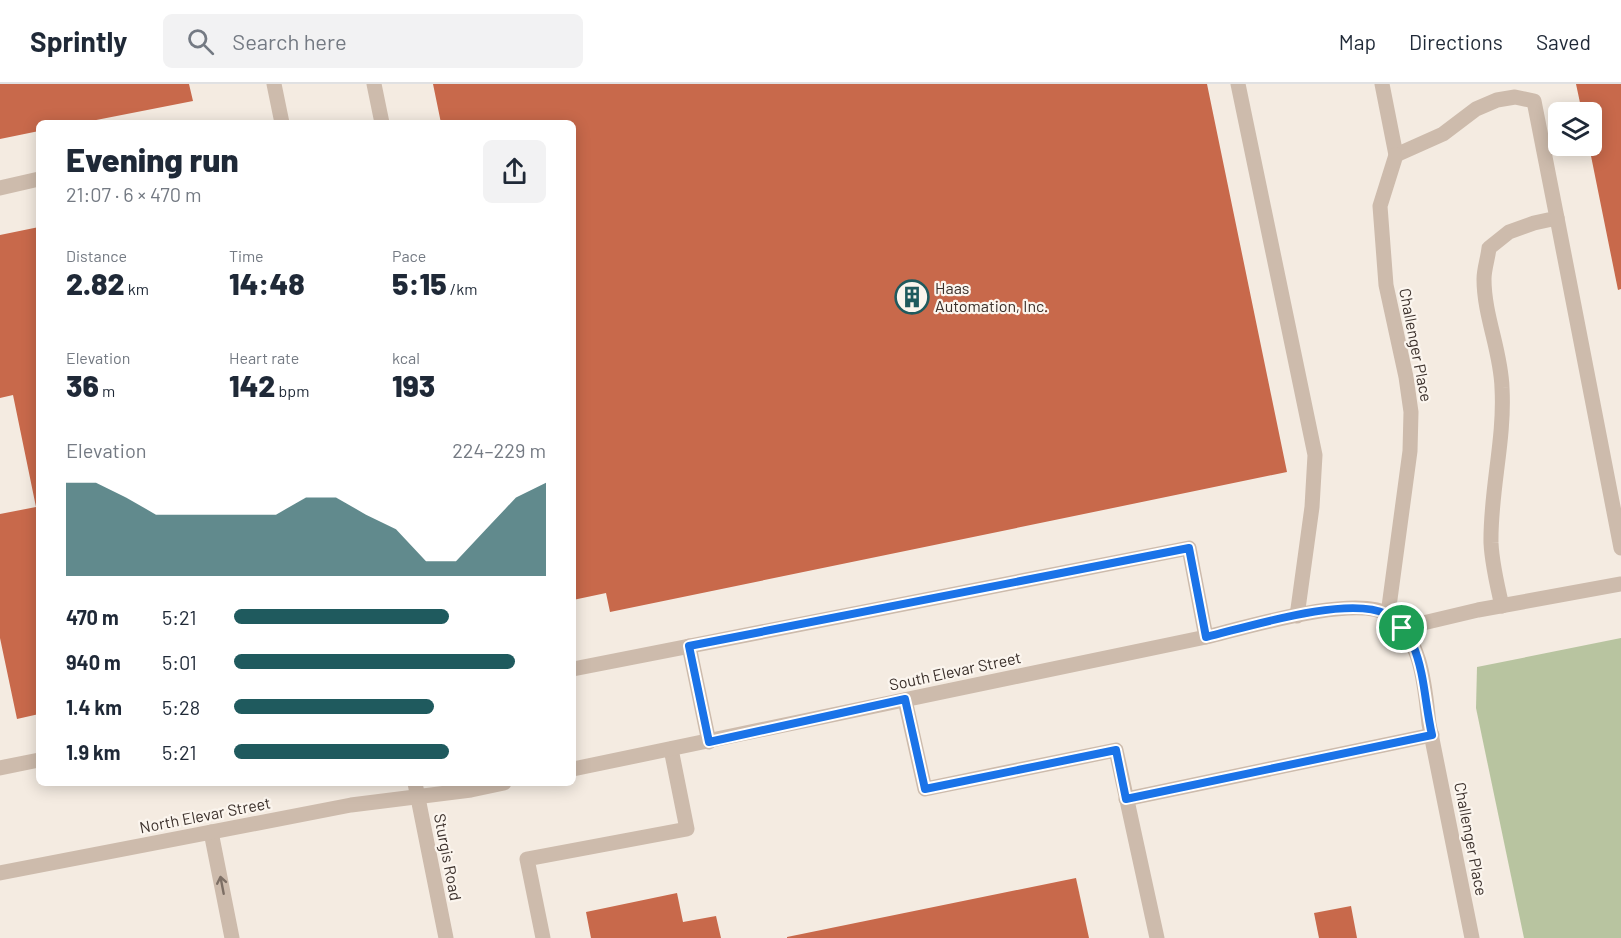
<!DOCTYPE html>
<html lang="en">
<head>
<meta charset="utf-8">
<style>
  body { margin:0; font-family:Barlow,sans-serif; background:#f2f2f3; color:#1f2937; height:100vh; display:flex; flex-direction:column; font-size:22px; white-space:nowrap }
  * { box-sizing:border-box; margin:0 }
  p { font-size:20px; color:#747a83 }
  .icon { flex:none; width:33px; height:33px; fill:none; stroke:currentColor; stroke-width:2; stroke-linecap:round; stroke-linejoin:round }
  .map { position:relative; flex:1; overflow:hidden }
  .drawer { position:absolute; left:36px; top:36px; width:540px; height:666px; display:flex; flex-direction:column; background:#fff; border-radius:9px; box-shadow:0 3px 15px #0003 }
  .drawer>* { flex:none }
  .fabs { position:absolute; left:1548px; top:18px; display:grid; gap:12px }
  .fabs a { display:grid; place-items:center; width:54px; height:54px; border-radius:9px; background:#fff; box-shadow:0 3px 15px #0003; font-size:30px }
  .pin { position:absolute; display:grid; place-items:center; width:51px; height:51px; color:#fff; margin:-26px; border:3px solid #fff; border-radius:50%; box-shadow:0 2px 6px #0007 }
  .round { display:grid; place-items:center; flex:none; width:63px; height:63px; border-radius:9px; background:#f2f2f3 }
  .summary { display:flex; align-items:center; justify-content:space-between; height:102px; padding:0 30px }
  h1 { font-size:33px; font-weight:800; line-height:45px }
  .metrics { display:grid; grid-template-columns:repeat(3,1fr); gap:9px; height:102px; padding:6px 30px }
  .metrics div { display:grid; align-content:center }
  .metrics b { font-size:30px; font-weight:800 }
  .metrics small { font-size:16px; font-weight:400 }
  .metrics p { font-size:16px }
  .chart { height:168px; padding:12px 30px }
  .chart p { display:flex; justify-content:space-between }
  .chart svg { width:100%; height:108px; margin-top:6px; fill:#1f5a5e; opacity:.7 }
  ul { padding:0 30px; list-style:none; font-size:20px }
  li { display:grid; grid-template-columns:96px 72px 1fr; align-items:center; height:45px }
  li i { height:15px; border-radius:8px; background:#1f5a5e }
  header { display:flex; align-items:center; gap:36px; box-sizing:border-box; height:84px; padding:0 30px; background:#fff; border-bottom:2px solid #e0e1e3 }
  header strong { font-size:28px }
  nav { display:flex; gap:33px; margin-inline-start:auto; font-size:21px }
  .search { width:420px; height:54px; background:#f2f2f3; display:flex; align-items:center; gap:15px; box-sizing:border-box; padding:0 21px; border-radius:9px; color:#747a83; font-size:22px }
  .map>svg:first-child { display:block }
  .green { fill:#b8c4a0 }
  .building { fill:#c8694b }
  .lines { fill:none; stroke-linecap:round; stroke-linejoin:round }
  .service { stroke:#cdbbac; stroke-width:15 }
  .minor { stroke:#cdbbac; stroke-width:15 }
  .tertiary { stroke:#cdbbac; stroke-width:15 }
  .oneway { stroke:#7d6f65 }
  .route-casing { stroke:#fff; stroke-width:12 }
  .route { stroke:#1a73e8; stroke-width:8 }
  .labels { text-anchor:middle; stroke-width:4.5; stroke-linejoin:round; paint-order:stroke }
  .poi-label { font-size:16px; fill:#3b302b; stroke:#fbf5ee; text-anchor:start }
  .street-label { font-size:16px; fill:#3b302b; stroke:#fbf5ee }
</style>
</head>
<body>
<header>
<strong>Sprintly</strong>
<div class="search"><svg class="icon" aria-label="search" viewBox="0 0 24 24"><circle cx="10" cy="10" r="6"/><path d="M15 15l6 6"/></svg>Search here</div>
<nav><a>Map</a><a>Directions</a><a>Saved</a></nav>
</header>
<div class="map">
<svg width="1621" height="854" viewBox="0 0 1621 854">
  <rect width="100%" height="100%" fill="#f4ebe1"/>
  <path class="green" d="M1621,554V854H1524L1476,624L1477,583Z"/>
  <g class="building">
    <path d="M0,0H189L193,17L81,39H39V47L0,55Z"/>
    <path d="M433,0H1207L1287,388L610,528L606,509L573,516V39H441Z"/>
    <path d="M1576,0H1621V205L1618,206L1589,62H1592V28H1582Z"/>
    <path d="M39,143V630L17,635L0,554V430L36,423L13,311L0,314V151Z"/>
    <path d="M1076,794L1089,854H787V853Z"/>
    <path d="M677,809L683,838L716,832L721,854H591L586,828Z"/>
    <path d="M1351,822L1357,854H1319L1314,829Z"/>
  </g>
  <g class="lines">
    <g class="service">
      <path d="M374,0L382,39"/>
      <path d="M1238,0L1315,371L1312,423L1297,532"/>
      <path d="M1382,0L1396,71L1443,50L1476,25L1497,16L1515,13L1534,17L1557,134L1534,139L1509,148L1489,164C1488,174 1484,185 1484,195C1484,232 1501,267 1502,304C1505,356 1490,407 1491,459C1492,480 1497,501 1502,522"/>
      <path d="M0,104L39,95"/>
      <path d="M1557,134L1621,464"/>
      <path d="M1402,544L1478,526L1621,500"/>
      <path d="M689,562L709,658"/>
      <path d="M573,585L1189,464L1206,553"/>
      <path d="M905,616L925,705L1116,666L1157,854"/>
      <path d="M0,684L39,676"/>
      <path d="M1126,715L1432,651"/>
      <path d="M211,748L232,854"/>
      <path d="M543,854L527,775L687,745L671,665"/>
    </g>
    <g class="minor">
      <path d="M1388,530L1410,367L1411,328L1406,293L1386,201L1380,122L1396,71"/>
      <path d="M573,685L1206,553C1244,544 1358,509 1389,531C1422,554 1425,604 1429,640L1472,854"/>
      <path d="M0,789L351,721L471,706L504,699"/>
    </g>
    <g class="tertiary">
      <path d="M274,0L282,39"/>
      <path d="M415,699L446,854"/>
    </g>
  </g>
  <defs><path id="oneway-shaft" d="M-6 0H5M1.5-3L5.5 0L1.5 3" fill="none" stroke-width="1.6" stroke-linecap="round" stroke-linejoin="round" transform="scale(1.5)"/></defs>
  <use class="oneway" href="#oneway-shaft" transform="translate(222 801) rotate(-101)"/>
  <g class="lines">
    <defs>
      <path id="route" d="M1189,464L1206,553C1248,543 1348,511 1386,530C1397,535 1408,550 1413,561C1425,590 1425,621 1432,651L1126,715L1116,666L925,705L905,615L709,658L689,562Z"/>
    </defs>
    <use href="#route" class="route-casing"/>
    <use href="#route" class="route"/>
  </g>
  <defs>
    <symbol id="building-ring" viewBox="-11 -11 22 22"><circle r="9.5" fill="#fbf5ee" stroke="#1f5a5e" stroke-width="1.5"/><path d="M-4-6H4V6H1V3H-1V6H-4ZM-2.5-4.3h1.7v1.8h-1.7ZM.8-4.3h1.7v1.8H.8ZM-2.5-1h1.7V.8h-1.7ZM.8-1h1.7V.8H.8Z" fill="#1f5a5e"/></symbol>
  </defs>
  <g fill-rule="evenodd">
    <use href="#building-ring" x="893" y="194" width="38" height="38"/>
  </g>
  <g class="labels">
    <g class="poi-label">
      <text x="935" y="210">Haas<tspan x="935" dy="18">Automation, Inc.</tspan></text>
    </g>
    <g class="street-label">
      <text transform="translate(1416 261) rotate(79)" y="6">Challenger Place</text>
      <text transform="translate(955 587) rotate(-12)" y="6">South Elevar Street</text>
      <text transform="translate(205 731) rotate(-11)" y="6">North Elevar Street</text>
      <text transform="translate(1471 755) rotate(79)" y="6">Challenger Place</text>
      <text transform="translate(448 773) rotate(79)" y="6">Sturgis Road</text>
    </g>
  </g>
</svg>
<div class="fabs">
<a><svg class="icon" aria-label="layers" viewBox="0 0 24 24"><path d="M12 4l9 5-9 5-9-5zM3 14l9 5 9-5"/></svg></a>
</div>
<div class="pin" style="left:1402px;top:544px;background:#1e9e55"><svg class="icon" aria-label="arrive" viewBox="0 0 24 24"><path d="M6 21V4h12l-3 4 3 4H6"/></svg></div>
<section class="drawer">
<div class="summary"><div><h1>Evening run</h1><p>21:07 · 6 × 470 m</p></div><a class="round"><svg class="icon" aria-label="share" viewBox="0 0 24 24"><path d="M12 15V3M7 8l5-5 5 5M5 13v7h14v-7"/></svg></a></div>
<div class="metrics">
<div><p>Distance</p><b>2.82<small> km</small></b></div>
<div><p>Time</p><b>14:48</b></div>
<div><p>Pace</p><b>5:15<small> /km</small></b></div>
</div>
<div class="metrics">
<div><p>Elevation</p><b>36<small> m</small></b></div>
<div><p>Heart rate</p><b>142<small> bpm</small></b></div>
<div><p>kcal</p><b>193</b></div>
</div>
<div class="chart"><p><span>Elevation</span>224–229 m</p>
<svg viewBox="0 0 160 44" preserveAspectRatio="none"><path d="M0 44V6L10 6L20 12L30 19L40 19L50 19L60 19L70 19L80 12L90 12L100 19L110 25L120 38L130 38L140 25L150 12L160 6V44z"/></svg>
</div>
<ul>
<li><b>470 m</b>5:21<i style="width:69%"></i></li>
<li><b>940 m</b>5:01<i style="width:90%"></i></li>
<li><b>1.4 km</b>5:28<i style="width:64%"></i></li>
<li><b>1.9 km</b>5:21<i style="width:69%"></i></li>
</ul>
</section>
</div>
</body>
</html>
